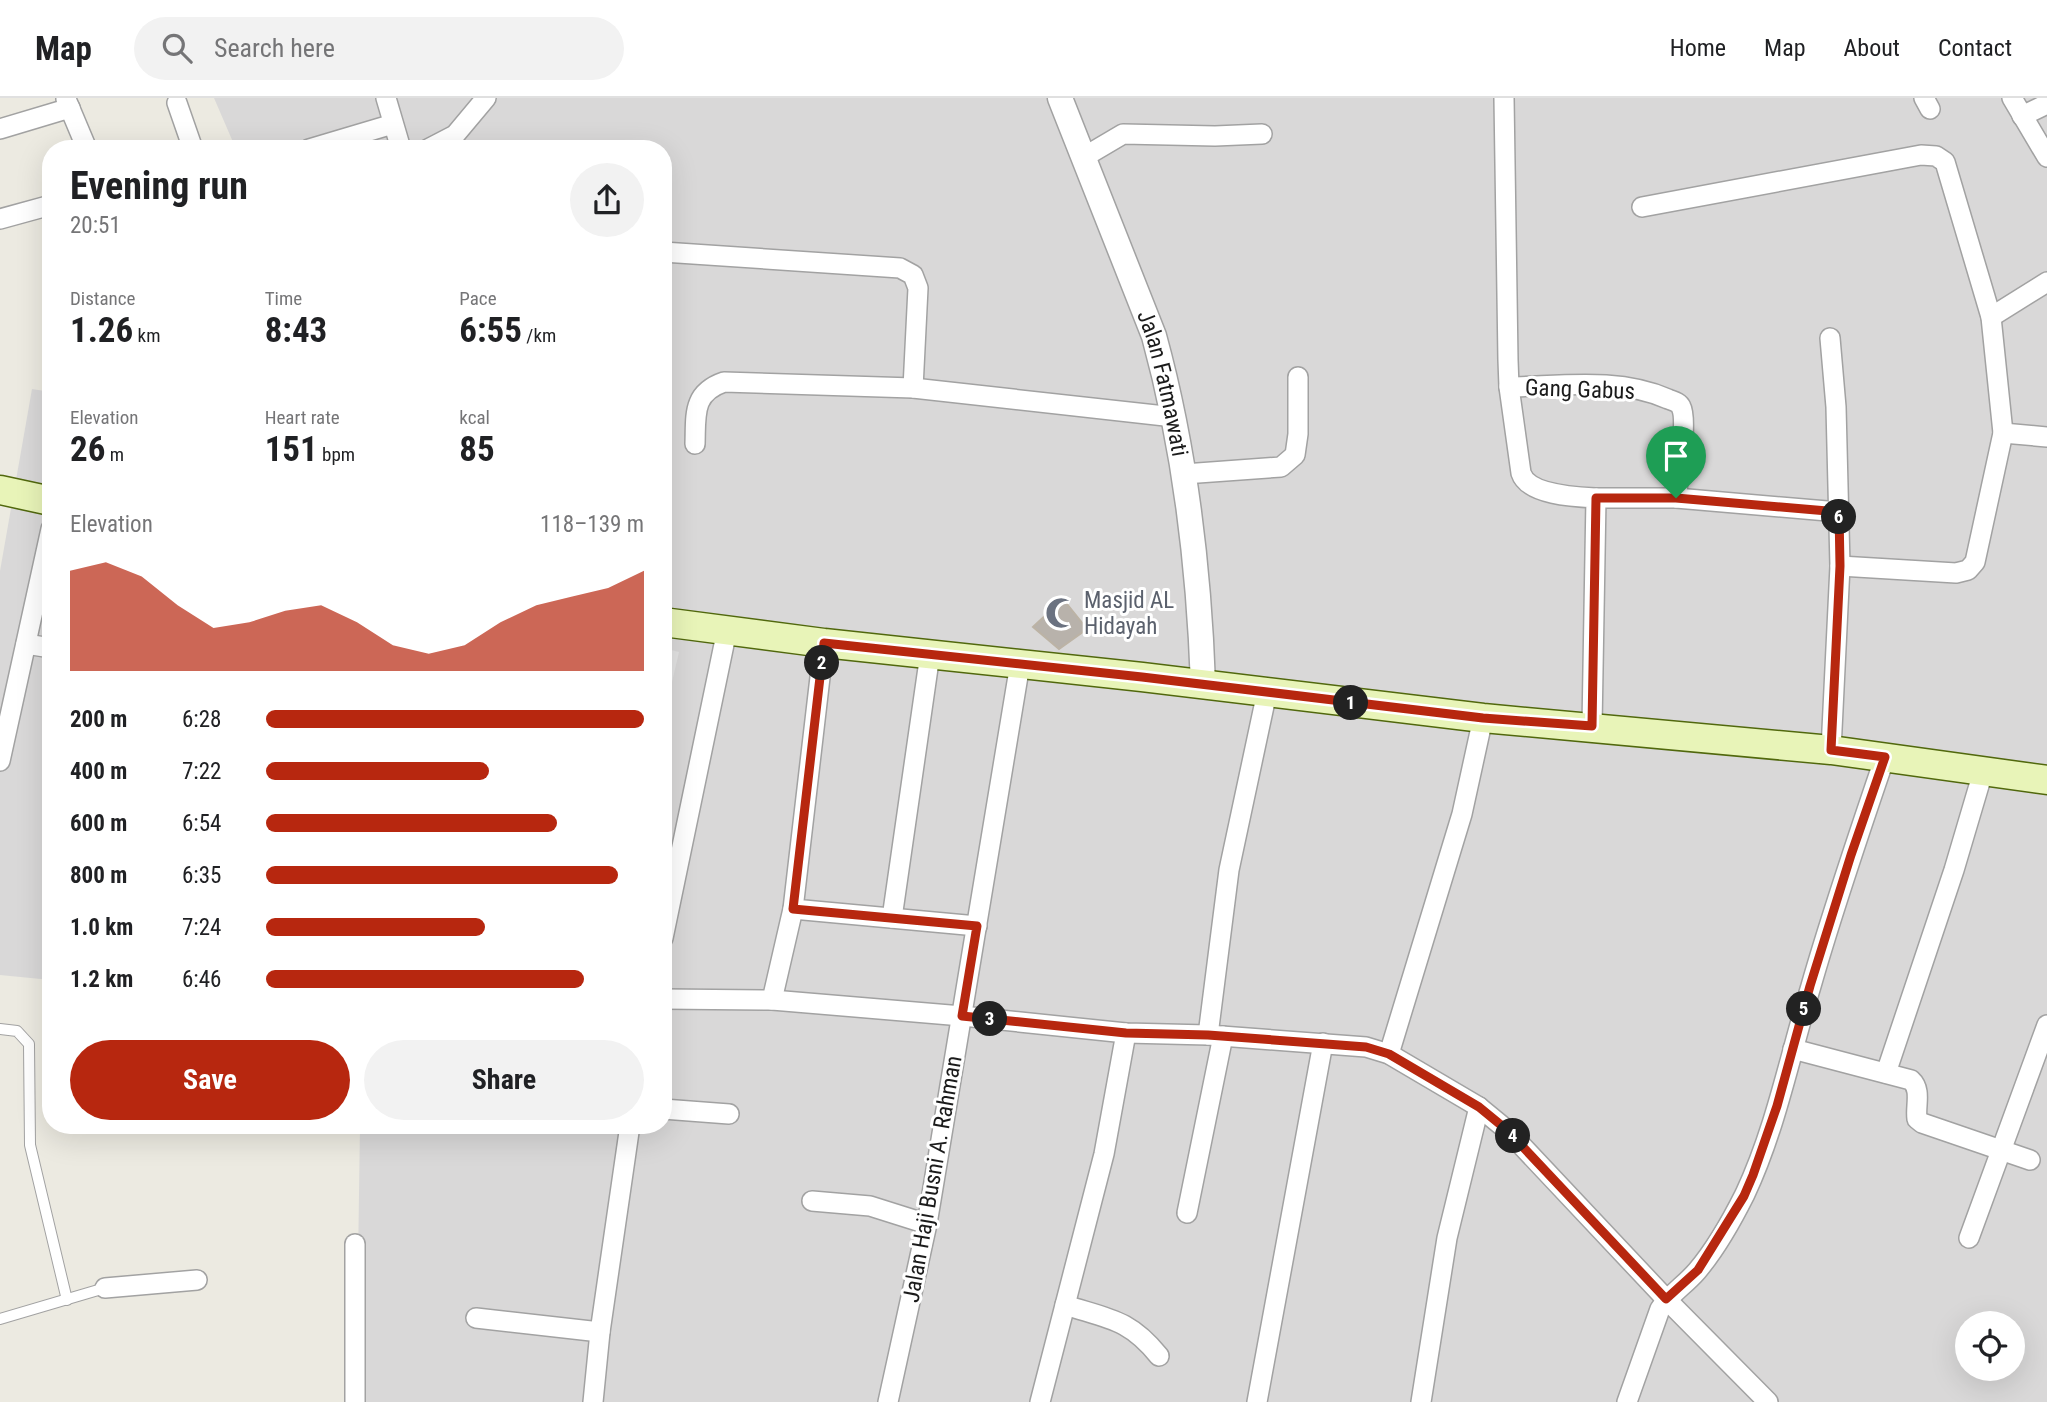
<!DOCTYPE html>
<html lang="en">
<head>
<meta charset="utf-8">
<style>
  body { margin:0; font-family:"Roboto Condensed",sans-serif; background:#f2f2f2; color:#202124; height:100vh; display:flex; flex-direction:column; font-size:26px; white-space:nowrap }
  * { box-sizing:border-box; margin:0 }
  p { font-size:23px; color:#757577 }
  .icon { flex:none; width:38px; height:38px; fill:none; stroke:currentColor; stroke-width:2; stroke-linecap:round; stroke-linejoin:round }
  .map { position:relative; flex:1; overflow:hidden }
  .sheet { position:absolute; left:42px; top:42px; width:630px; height:994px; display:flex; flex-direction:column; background:#fff; border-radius:28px; box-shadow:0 7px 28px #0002 }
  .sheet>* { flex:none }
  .tools { position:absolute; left:1955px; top:1213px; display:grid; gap:14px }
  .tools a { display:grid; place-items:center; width:70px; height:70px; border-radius:50%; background:#fff; box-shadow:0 7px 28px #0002; font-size:35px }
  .pin { position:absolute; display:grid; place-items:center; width:60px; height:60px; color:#fff; margin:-72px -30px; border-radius:50% 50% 50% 0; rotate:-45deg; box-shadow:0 0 7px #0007 }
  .pin .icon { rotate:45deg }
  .km { position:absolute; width:35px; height:35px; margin:-18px; border-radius:50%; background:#222; color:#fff; font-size:19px; line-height:35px; text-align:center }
  .round { display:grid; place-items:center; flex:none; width:74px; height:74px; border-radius:37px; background:#f2f2f2 }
  .head { display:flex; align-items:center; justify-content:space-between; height:119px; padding:0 28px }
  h1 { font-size:38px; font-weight:700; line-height:52px }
  .figures { display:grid; grid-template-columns:repeat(3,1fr); gap:10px; height:119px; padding:7px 28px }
  .figures div { display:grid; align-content:center }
  .figures b { font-size:35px; font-weight:700 }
  .figures small { font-size:19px; font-weight:400 }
  .figures p { font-size:19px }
  .chart { height:196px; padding:14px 28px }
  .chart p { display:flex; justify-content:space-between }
  .chart svg { width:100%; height:126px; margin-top:7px; fill:#b7270f; opacity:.7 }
  .cta { display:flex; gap:14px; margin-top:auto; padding:14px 28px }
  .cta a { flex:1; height:80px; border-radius:42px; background:#b7270f; color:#fff; font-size:28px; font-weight:700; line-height:80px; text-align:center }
  .cta a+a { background:#f2f2f2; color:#202124 }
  ul { padding:0 28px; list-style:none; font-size:23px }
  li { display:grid; grid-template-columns:112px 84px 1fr; align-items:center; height:52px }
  li i { height:18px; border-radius:9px; background:#b7270f }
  header { display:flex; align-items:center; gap:42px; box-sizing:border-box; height:98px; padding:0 35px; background:#fff; border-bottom:2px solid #e0e0e0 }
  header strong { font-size:33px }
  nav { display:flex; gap:38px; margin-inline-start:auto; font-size:24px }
  .search { width:490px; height:63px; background:#f2f2f2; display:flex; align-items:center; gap:18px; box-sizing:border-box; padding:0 24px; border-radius:38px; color:#757577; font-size:26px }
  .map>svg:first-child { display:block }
  .residential { fill:#d9d8d8; fill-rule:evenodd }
  .parking { fill:#e3e3e3 }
  .building { fill:#b8b2ab; stroke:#bcb3a5; stroke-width:2 }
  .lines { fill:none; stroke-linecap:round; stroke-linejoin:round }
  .service-casing { stroke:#a2a2a2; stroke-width:12 }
  .minor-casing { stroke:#a2a2a2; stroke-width:22 }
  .tertiary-casing { stroke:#a2a2a2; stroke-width:27 }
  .secondary-casing { stroke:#51680d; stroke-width:31 }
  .service { stroke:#fff; stroke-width:10 }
  .minor { stroke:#fff; stroke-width:19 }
  .tertiary { stroke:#fff; stroke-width:24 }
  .secondary { stroke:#e8f4b8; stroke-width:28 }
  .route-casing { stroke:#fff; stroke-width:14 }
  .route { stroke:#b7270f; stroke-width:9 }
  .labels { text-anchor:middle; stroke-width:6; stroke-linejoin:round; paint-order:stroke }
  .street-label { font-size:23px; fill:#1b1b1b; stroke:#fff }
  .worship-label { font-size:23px; fill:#5b616d; stroke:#fff; text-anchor:start }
</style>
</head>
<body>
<header>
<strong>Map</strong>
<div class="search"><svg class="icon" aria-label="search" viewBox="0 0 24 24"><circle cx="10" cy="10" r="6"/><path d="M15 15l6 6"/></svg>Search here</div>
<nav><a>Home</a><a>Map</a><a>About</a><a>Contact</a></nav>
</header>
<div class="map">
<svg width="2047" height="1304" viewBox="0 0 2047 1304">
  <rect width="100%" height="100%" fill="#eceae1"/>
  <g class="residential">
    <path d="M214,0H2047V1304H356L360,1027H663V51H236ZM1967,1225H2012V1270H1967Z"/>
    <path d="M32,291L51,294V882L0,877V473Z"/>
  </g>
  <path class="parking" d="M663,550L679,554L664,618L663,617Z"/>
  <path class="building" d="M1063,501L1087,531L1059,551L1033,529Z"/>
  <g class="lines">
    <defs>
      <g id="service">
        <path d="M0,931L17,933L29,946L30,1047L67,1202"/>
        <path d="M0,1221L105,1190"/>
      </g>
      <g id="minor">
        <path d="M386,0L401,51"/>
        <path d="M1504,0L1508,262L1509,289L1521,375C1528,397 1575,399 1596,400L1592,628"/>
        <path d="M1924,0L1930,11"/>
        <path d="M2012,0L2047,59"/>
        <path d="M66,1L87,51"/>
        <path d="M177,5L193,51"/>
        <path d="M2022,18L2047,6"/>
        <path d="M0,31L70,10"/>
        <path d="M309,51L393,26"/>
        <path d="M428,51L455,37L486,0"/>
        <path d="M1084,59L1123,36L1215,38L1262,36"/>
        <path d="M1642,109L1921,57L1936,58L1945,64L1991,219L2003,335L1975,464L1968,472L1956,475L1840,468"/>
        <path d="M0,121L51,107"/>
        <path d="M663,154L900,170L913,177L918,190L913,290"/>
        <path d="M1991,219L2047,184"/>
        <path d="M1830,240L1836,309L1840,468L1831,652"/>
        <path d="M1509,289C1561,288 1619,279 1668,301C1673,303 1679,304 1681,309C1688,322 1678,382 1676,400"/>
        <path d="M2003,335L2047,339"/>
        <path d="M695,346C696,317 692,295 724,284L913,290L1174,319"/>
        <path d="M1184,376L1281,369L1295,357L1298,336V279"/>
        <path d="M1596,400H1676L1839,414"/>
        <path d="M824,545L793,811L977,828"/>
        <path d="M26,546L51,550"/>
        <path d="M0,663L51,431"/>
        <path d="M892,820L930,556"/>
        <path d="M663,840L727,532"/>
        <path d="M663,901L772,902L793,811"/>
        <path d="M772,902L962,918L1126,935L1208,937L1366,949L1389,956L1479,1009L1507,1032L1666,1201L1768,1304"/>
        <path d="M1208,937L1229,772L1267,594"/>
        <path d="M1793,951L1911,982C1922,992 1915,1008 1917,1021L1922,1025L2030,1062"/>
        <path d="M1389,956L1462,716L1483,620"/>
        <path d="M1886,975L1954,772L1983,674"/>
        <path d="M663,1011L729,1016"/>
        <path d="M812,1103L870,1108L927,1126"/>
        <path d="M1187,1115L1223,938"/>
        <path d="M1969,1140L2047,927"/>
        <path d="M355,1146V1304"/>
        <path d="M105,1190L197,1182"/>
        <path d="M1065,1207C1109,1221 1129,1221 1159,1258"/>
        <path d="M476,1220L600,1234"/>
        <path d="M593,1304L600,1234L630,1027"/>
        <path d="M888,1304L927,1126L1020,566"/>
        <path d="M1040,1304L1104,1056L1126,935"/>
        <path d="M1257,1304L1323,945"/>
        <path d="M1421,1304L1447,1140L1479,1009"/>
        <path d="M1627,1304L1660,1211C1670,1196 1685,1187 1697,1173C1714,1153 1733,1120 1745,1096C1776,1030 1790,957 1811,888C1833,811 1859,735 1885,659"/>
      </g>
      <g id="tertiary">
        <path id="s1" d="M1060,0L1154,238C1185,351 1199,470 1203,586"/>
      </g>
      <g id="secondary">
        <path d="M0,392L51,403"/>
        <path d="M663,524L824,545L1142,579L1483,620L1831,652L2047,682"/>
      </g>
    </defs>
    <use href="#service" class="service-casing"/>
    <use href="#minor" class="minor-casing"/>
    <use href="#tertiary" class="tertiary-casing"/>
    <use href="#secondary" class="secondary-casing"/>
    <use href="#service" class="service"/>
    <use href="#minor" class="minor"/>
    <use href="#tertiary" class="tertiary"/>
    <use href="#secondary" class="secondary"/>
  </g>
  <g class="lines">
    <defs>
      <path id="route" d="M1596,400H1676L1839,414L1840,468L1831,652L1885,659L1851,757L1810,888L1777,1008L1753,1077L1744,1098L1698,1172L1666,1201L1507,1032L1479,1009L1389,956L1366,949L1208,937L1126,935L962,918L977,828L793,811L824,545L1142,579L1483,620L1592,628Z"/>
    </defs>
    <use href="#route" class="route-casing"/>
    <use href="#route" class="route"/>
  </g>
  <defs>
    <symbol id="mosque-bare" viewBox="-9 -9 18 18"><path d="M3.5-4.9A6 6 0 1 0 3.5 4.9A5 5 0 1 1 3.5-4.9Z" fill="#6b7280" stroke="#fff" stroke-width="2.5" paint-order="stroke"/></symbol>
  </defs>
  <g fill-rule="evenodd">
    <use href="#mosque-bare" x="1039" y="493" width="44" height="44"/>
  </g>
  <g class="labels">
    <g class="street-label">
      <text dy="8" stroke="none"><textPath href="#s1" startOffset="304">Jalan Fatmawati</textPath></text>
      <text transform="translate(1580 291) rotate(2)" y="8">Gang Gabus</text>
      <text transform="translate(932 1081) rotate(-80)" y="8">Jalan Haji Busni A. Rahman</text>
    </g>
    <g class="worship-label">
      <text x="1084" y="510">Masjid AL<tspan x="1084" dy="26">Hidayah</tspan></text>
    </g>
  </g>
</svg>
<div class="tools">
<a><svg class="icon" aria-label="locate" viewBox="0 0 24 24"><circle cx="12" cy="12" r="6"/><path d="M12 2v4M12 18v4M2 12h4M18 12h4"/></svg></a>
</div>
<div class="pin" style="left:1676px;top:400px;background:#1e9e55"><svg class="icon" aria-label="arrive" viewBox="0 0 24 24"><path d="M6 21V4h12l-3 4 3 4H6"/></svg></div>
<b class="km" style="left:1351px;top:605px">1</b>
<b class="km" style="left:822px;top:565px">2</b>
<b class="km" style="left:990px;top:921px">3</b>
<b class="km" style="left:1513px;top:1038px">4</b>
<b class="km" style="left:1804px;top:911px">5</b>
<b class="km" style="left:1839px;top:419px">6</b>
<section class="sheet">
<div class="head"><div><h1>Evening run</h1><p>20:51</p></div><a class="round"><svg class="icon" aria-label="share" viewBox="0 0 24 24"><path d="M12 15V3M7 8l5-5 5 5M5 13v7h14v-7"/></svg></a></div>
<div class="figures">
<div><p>Distance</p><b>1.26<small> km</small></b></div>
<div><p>Time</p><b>8:43</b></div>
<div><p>Pace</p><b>6:55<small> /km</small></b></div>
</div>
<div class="figures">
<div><p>Elevation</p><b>26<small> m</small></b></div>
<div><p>Heart rate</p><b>151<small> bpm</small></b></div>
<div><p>kcal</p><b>85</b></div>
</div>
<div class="chart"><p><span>Elevation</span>118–139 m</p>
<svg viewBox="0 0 160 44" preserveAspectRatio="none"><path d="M0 44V9L10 6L20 11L30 21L40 29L50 27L60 23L70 21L80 27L90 35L100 38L110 35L120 27L130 21L140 18L150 15L160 9V44z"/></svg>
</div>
<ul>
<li><b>200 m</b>6:28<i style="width:100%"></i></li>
<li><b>400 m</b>7:22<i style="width:59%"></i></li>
<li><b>600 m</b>6:54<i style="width:77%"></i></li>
<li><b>800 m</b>6:35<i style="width:93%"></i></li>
<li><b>1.0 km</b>7:24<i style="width:58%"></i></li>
<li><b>1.2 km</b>6:46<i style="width:84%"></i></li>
</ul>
<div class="cta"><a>Save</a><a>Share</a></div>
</section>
</div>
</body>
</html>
